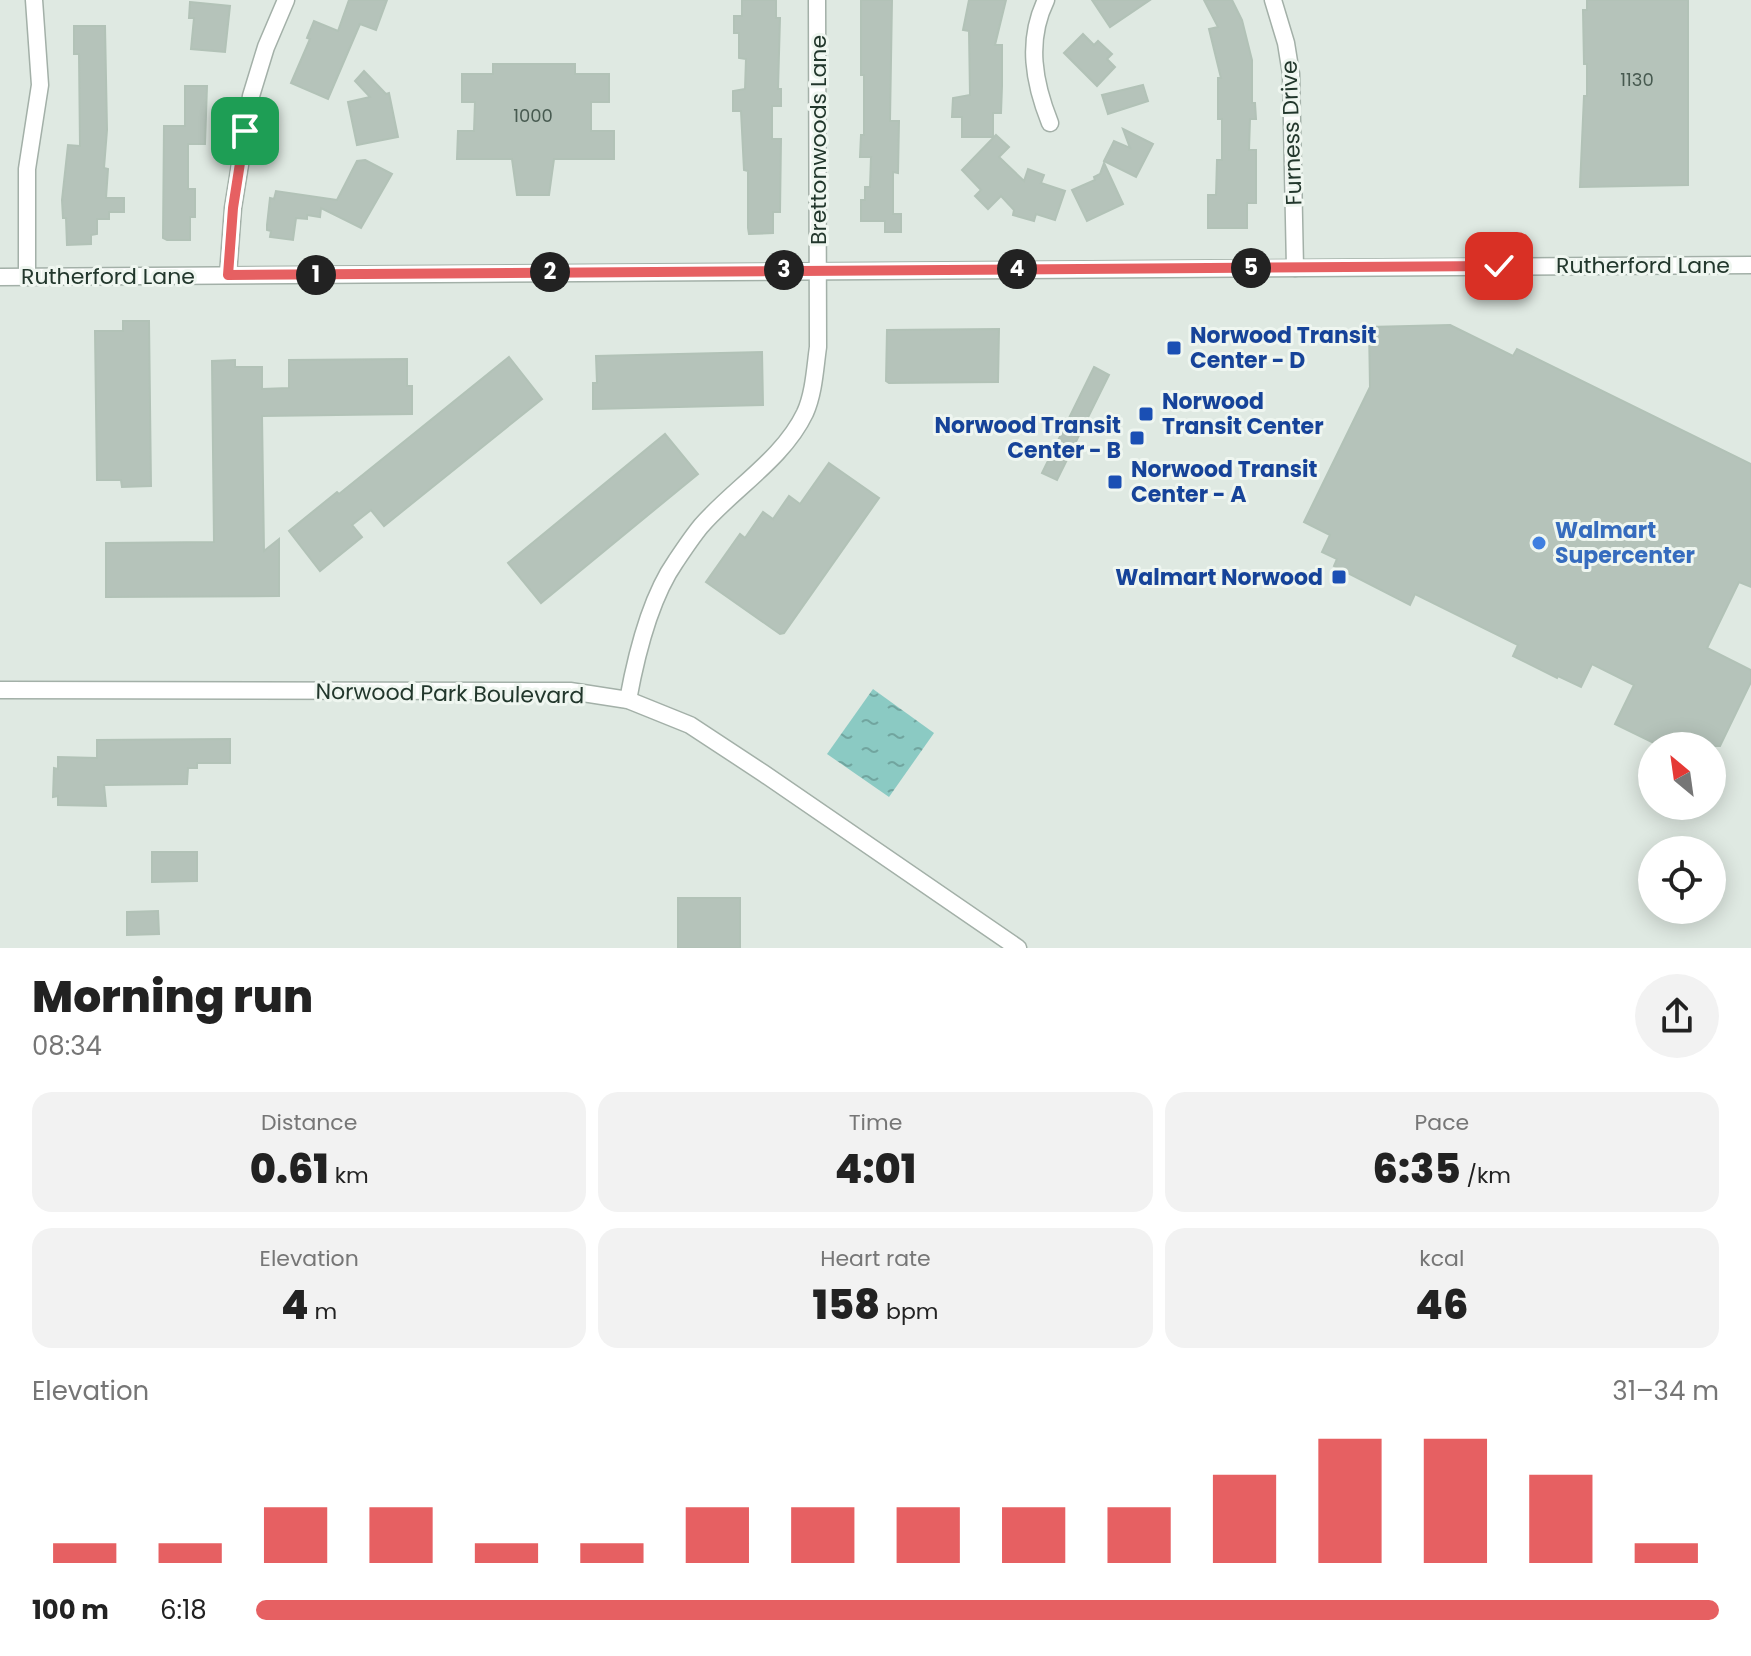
<!DOCTYPE html>
<html lang="en">
<head>
<meta charset="utf-8">
<style>
  body { margin:0; font-family:Poppins,sans-serif; background:#f2f2f2; color:#222; height:100vh; display:flex; flex-direction:column; font-size:30px; white-space:nowrap }
  * { box-sizing:border-box; margin:0 }
  p { font-size:26px; color:#767676 }
  .icon { flex:none; width:44px; height:44px; fill:none; stroke:currentColor; stroke-width:2; stroke-linecap:round; stroke-linejoin:round }
  .map { position:relative; height:948px; overflow:hidden }
  .sheet { display:flex; flex-direction:column; background:#fff; flex:1 }
  .sheet>* { flex:none }
  .needle { width:52px; rotate:331deg }
  .controls { position:absolute; left:1638px; top:732px; display:grid; gap:16px }
  .controls a { display:grid; place-items:center; width:88px; height:88px; border-radius:50%; background:#fff; box-shadow:0 4px 20px #0003; font-size:40px }
  .pin { position:absolute; display:grid; place-items:center; width:68px; height:68px; color:#fff; margin:-34px; border-radius:16px; box-shadow:0 4px 12px #0006 }
  .km { position:absolute; width:40px; height:40px; margin:-20px; border-radius:50%; background:#222; color:#fff; font-size:22px; line-height:40px; text-align:center }
  .round { display:grid; place-items:center; flex:none; width:84px; height:84px; border-radius:42px; background:#f2f2f2 }
  .head { display:flex; align-items:center; justify-content:space-between; height:136px; padding:0 32px }
  h1 { font-size:44px; font-weight:800; line-height:60px }
  .metrics { display:grid; grid-template-columns:repeat(3,1fr); gap:12px; height:136px; padding:8px 32px }
  .metrics div { display:grid; align-content:center; border-radius:20px; background:#f2f2f2; text-align:center }
  .metrics b { font-size:40px; font-weight:800 }
  .metrics small { font-size:22px; font-weight:400 }
  .metrics p { font-size:22px }
  .chart { height:224px; padding:16px 32px }
  .chart p { display:flex; justify-content:space-between }
  .chart svg { width:100%; height:144px; margin-top:8px; stroke:#e66062; stroke-width:6 }
  ul { padding:0 32px; list-style:none; font-size:26px }
  li { display:grid; grid-template-columns:128px 96px 1fr; align-items:center; height:60px }
  li i { height:20px; border-radius:10px; background:#e66062 }
  .map>svg:first-child { display:block }
  .water { fill:url(#water-ripples) }
  .building { fill:#b5c3ba; stroke:#b2c2b7; stroke-width:2 }
  .lines { fill:none; stroke-linecap:round; stroke-linejoin:round }
  .minor-casing { stroke:#a3b0a8; stroke-width:19 }
  .minor { stroke:#fff; stroke-width:16 }
  .route-casing { stroke:#fff; stroke-width:16 }
  .route { stroke:#e66062; stroke-width:10 }
  .transit-dot { fill:#1a4fb4; stroke:#eff6f0; stroke-width:3 }
  .shop-dot { fill:#3f7fe0; stroke:#eff6f0; stroke-width:3 }
  .labels { text-anchor:middle; stroke-width:6; stroke-linejoin:round; paint-order:stroke }
  .number-label { font-size:18px; fill:#475a50 }
  .street-label { font-size:22px; fill:#22372c; stroke:#eff6f0 }
  .transit-label { font-size:22px; font-weight:bold; fill:#164399; stroke:#eff6f0; text-anchor:start }
  .shop-label { font-size:22px; font-weight:bold; fill:#366cbe; stroke:#eff6f0; text-anchor:start }
</style>
</head>
<body>
<div class="map">
<svg width="1751" height="948" viewBox="0 0 1751 948">
  <defs>
    <pattern id="water-ripples" width="26" height="14" patternUnits="userSpaceOnUse" patternTransform="scale(2)"><rect width="26" height="14" fill="#8bcac3"/><path d="M2 4q2-2 4 0t4 0M15 11q2-2 4 0t4 0" fill="none" stroke="#71a59f"/></pattern>
  </defs>
  <rect width="100%" height="100%" fill="#dfe9e2"/>
  <path class="water" d="M873,689L934,733L889,797L827,754Z"/>
  <g class="building">
    <path d="M349,0H387L376,30L360,24L328,99L291,83L310,39L307,38L314,21L338,31Z"/>
    <path d="M742,0H776V18H780L778,89H781V106H772V139H781L780,212H773V233L749,234L748,228V171L744,170L741,111H733V91L745,89L746,59L739,58V33H734V16H742Z"/>
    <path d="M861,0H892L890,121H899L898,173L893,172V214H901V232H885V221H861V200H865V187H870L871,157H860L861,135H864V75H861Z"/>
    <path d="M969,0H1006L995,45H1002V86L1001,113H993V137H962V117H952L953,98L970,95L969,31L963,30Z"/>
    <path d="M1092,0H1150L1110,27Z"/>
    <path d="M1204,0H1232L1242,20L1252,60V103H1255L1256,119H1250L1249,150H1256V203H1247V228H1208V195H1216L1217,160H1222V119H1218V78H1221L1209,29L1218,27Z"/>
    <path d="M1587,0H1688V185L1580,187L1584,96H1587V64H1584L1583,10H1587Z"/>
    <path d="M190,2L230,6L225,52L191,49L194,18H189Z"/>
    <path d="M74,26H105L107,130L104,168L108,169L106,198H124V212H109V219H97V234L91,235V244L67,245L66,218H63L62,200L68,145L80,146L79,54H74Z"/>
    <path d="M1083,34L1094,45L1098,41L1112,54L1107,59L1115,67L1097,86L1064,53Z"/>
    <path d="M493,64H575V74H609V102H591V131H614V159H554L549,195H517L512,159H457L458,131H474L475,102H462V74H493Z"/>
    <path d="M364,71L386,94L389,93L398,137L357,145L348,102L370,97L355,81Z"/>
    <path d="M1143,85L1148,101L1108,114L1102,95Z"/>
    <path d="M185,86H207L205,144H188V189H195V217H190V240H167L163,238L164,126H185Z"/>
    <path d="M1123,129L1153,144L1136,177L1104,161L1114,141L1130,148Z"/>
    <path d="M996,135L1009,147L999,157L1024,181L1028,169L1044,175L1041,183L1065,191L1055,220L1036,214L1034,221L1013,215L1014,210L1001,196L988,209L975,196L981,190L962,170Z"/>
    <path d="M365,160L392,174L361,228L321,208L320,217L307,215V219L296,218L293,240L270,237L271,231L267,230V225L270,198L274,199L276,191L337,200L357,161Z"/>
    <path d="M1104,163L1123,204L1087,221L1072,190L1095,180L1094,177L1100,174Z"/>
    <path d="M123,321H149L151,486L122,487L121,480H97L95,331H123Z"/>
    <path d="M1450,325L1513,356L1517,349L1751,464V587L1739,582L1707,648L1751,670V682L1720,746H1660L1615,724L1634,685L1592,664L1581,687L1558,676L1557,678L1513,656L1518,645L1415,594L1410,605L1334,566L1337,559L1322,552L1330,535L1304,522L1370,387L1369,327Z"/>
    <path d="M999,329L998,382L889,383L886,381L887,330Z"/>
    <path d="M762,352L763,405L593,409V383H597L596,356Z"/>
    <path d="M509,357L542,399L384,526L371,510L352,525L362,537L320,571L289,531L337,492L339,494Z"/>
    <path d="M407,359V386H412V414L262,416L264,551L279,539V596L106,597V543L214,542L212,361L235,360V367H262V389L289,388V360Z"/>
    <path d="M1094,367L1109,375L1057,480L1042,473Z"/>
    <path d="M665,434L698,474L541,603L508,563Z"/>
    <path d="M829,463L879,498L784,633L780,634L706,582L740,534L745,538L763,512L773,519L789,496L800,504Z"/>
    <path d="M230,739V763H197V768H188L187,784L104,785L106,806L58,805V796L53,797L54,768L58,769V757L97,758V740Z"/>
    <path d="M152,852H197V881L152,882Z"/>
    <rect x="678" y="898" width="62" height="50"/>
    <path d="M158,911L159,934L127,935V912Z"/>
  </g>
  <g class="lines">
    <defs>
      <g id="minor">
        <path d="M1046,0C1026,41 1034,83 1050,123"/>
        <path d="M1273,0L1286,43L1291,74L1295,268"/>
        <path d="M228,275L233,208L251,96L266,47L286,0"/>
        <path d="M0,277L1751,265"/>
        <path d="M27,277V169L40,85L34,0"/>
        <path d="M0,690L570,691L628,700L690,725L763,773L1018,948"/>
        <path d="M628,700C636,656 650,598 676,561C684,549 692,537 701,526C734,488 783,459 805,413C814,393 815,368 818,347L817,0"/>
      </g>
    </defs>
    <use href="#minor" class="minor-casing"/>
    <use href="#minor" class="minor"/>
  </g>
  <g class="lines">
    <defs>
      <path id="route" d="M245,131L233,208L228,275L1499,266"/>
    </defs>
    <use href="#route" class="route-casing"/>
    <use href="#route" class="route"/>
  </g>
  <g class="transit-dot">
    <rect x="1166" y="340" width="16" height="16" rx="4"/>
    <rect x="1138" y="406" width="16" height="16" rx="4"/>
    <rect x="1129" y="430" width="16" height="16" rx="4"/>
    <rect x="1107" y="474" width="16" height="16" rx="4"/>
    <rect x="1331" y="569" width="16" height="16" rx="4"/>
  </g>
  <circle class="shop-dot" cx="1539" cy="543" r="8"/>
  <g class="labels">
    <g class="number-label">
      <text x="1637" y="86">1130</text>
      <text x="533" y="122">1000</text>
    </g>
    <g class="street-label">
      <text transform="translate(1291 133) rotate(-92)" y="8">Furness Drive</text>
      <text transform="translate(818 140) rotate(-90)" y="8">Brettonwoods Lane</text>
      <text x="1643" y="273">Rutherford Lane</text>
      <text x="108" y="284">Rutherford Lane</text>
      <text transform="translate(450 693) rotate(1)" y="8">Norwood Park Boulevard</text>
    </g>
    <g class="transit-label">
      <text x="1190" y="343">Norwood Transit<tspan x="1190" dy="25">Center - D</tspan></text>
      <text x="1162" y="409">Norwood<tspan x="1162" dy="25">Transit Center</tspan></text>
      <text x="1121" y="433" text-anchor="end">Norwood Transit<tspan x="1121" dy="25">Center - B</tspan></text>
      <text x="1131" y="477">Norwood Transit<tspan x="1131" dy="25">Center - A</tspan></text>
      <text x="1323" y="585" text-anchor="end">Walmart Norwood</text>
    </g>
    <g class="shop-label">
      <text x="1555" y="538">Walmart<tspan x="1555" dy="25">Supercenter</tspan></text>
    </g>
  </g>
</svg>
<div class="controls">
<a><svg class="needle" viewBox="-14 -14 28 28"><path d="M0-13l5 13h-10z" fill="#e53935"/><path d="M0 13l5-13h-10z" fill="#767676"/></svg></a>
<a><svg class="icon" aria-label="locate" viewBox="0 0 24 24"><circle cx="12" cy="12" r="6"/><path d="M12 2v4M12 18v4M2 12h4M18 12h4"/></svg></a>
</div>
<div class="pin" style="left:245px;top:131px;background:#1e9e55"><svg class="icon" aria-label="arrive" viewBox="0 0 24 24"><path d="M6 21V4h12l-3 4 3 4H6"/></svg></div>
<div class="pin" style="left:1499px;top:266px;background:#d93025"><svg class="icon" aria-label="check" viewBox="0 0 24 24"><path d="M5 12l5 5 9-10"/></svg></div>
<b class="km" style="left:316px;top:275px">1</b>
<b class="km" style="left:550px;top:272px">2</b>
<b class="km" style="left:784px;top:270px">3</b>
<b class="km" style="left:1017px;top:269px">4</b>
<b class="km" style="left:1251px;top:268px">5</b>
</div>
<section class="sheet">
<div class="head"><div><h1>Morning run</h1><p>08:34</p></div><a class="round"><svg class="icon" aria-label="share" viewBox="0 0 24 24"><path d="M12 15V3M7 8l5-5 5 5M5 13v7h14v-7"/></svg></a></div>
<div class="metrics">
<div><p>Distance</p><b>0.61<small> km</small></b></div>
<div><p>Time</p><b>4:01</b></div>
<div><p>Pace</p><b>6:35<small> /km</small></b></div>
</div>
<div class="metrics">
<div><p>Elevation</p><b>4<small> m</small></b></div>
<div><p>Heart rate</p><b>158<small> bpm</small></b></div>
<div><p>kcal</p><b>46</b></div>
</div>
<div class="chart"><p><span>Elevation</span>31–34 m</p>
<svg viewBox="0 0 160 44" preserveAspectRatio="none"><path d="M5 44V38M15 44V38M25 44V27M35 44V27M45 44V38M55 44V38M65 44V27M75 44V27M85 44V27M95 44V27M105 44V27M115 44V17M125 44V6M135 44V6M145 44V17M155 44V38"/></svg>
</div>
<ul>
<li><b>100 m</b>6:18<i style="width:100%"></i></li>
</ul>
</section>
</body>
</html>
